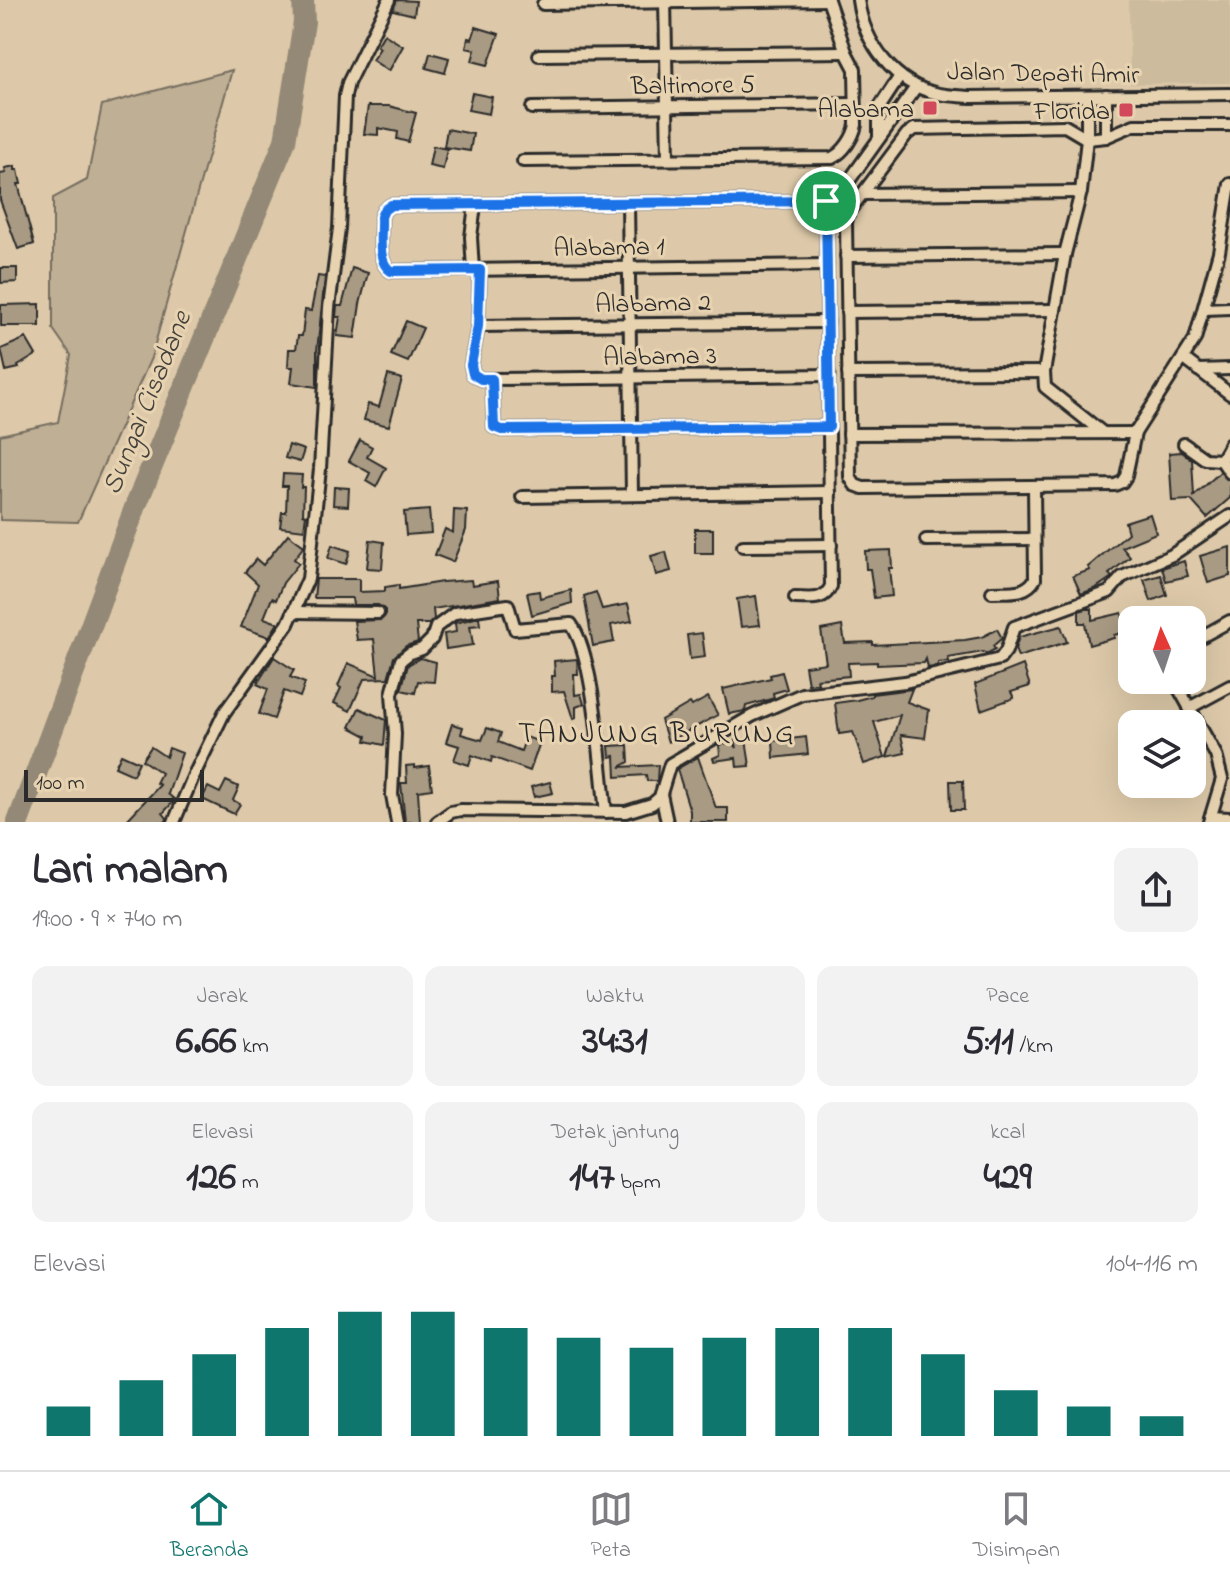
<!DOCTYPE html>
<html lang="id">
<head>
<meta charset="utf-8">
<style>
  body { margin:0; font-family:"Indie Flower",sans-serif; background:#f2f2f3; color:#2b2b33; height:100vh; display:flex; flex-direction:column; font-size:30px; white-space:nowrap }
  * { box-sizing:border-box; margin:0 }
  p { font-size:26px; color:#7c7c81 }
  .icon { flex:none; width:44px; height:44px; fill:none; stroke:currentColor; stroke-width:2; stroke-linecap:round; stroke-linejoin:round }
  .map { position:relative; height:822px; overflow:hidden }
  .side { display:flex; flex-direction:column; background:#fff; flex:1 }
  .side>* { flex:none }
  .needle { width:52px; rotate:357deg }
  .fabs { position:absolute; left:1118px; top:606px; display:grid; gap:16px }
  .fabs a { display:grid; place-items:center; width:88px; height:88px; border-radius:16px; background:#fff; box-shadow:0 8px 32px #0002; font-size:40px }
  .scale { position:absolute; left:24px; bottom:20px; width:180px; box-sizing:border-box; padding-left:8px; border:4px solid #2b2b2b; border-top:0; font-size:22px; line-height:28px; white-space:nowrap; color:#2b2b2b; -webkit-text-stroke:6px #e8d3b1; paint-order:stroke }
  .pin { position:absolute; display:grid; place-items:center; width:68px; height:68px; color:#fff; margin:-34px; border:4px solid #fff; border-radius:50%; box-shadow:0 2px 8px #0007 }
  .round { display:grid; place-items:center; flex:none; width:84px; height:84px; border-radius:16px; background:#f2f2f3 }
  .headline { display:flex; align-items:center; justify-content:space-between; height:136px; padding:0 32px }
  h1 { font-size:44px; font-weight:800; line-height:60px }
  .metrics { display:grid; grid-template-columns:repeat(3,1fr); gap:12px; height:136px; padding:8px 32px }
  .metrics div { display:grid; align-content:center; border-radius:16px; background:#f2f2f3; text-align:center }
  .metrics b { font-size:40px; font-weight:800 }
  .metrics small { font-size:22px; font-weight:400 }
  .metrics p { font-size:22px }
  .chart { height:224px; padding:16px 32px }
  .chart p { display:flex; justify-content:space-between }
  .chart svg { width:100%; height:144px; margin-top:8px; stroke:#0f766e; stroke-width:6 }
  .tab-bar { display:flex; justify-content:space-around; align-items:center; height:112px; border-top:2px solid #e1e1e2; background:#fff; font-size:22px; color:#7c7c81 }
  .tab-bar a { display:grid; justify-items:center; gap:4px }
  .tab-bar .selected { color:#0f766e }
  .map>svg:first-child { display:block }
  .built { fill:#cdbb9e }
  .green { fill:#bfaf94; stroke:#756d60; stroke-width:2 }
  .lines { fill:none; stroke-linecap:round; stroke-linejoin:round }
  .river { stroke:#938976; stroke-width:22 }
  .building { fill:#a89a83; stroke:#2b2b2b; stroke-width:2 }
  .street-casing { stroke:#2b2b2b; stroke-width:16 }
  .street { stroke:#e8d3b1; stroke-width:10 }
  .route-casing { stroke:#fff; stroke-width:16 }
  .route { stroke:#1a73e8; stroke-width:10 }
  .poi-dot { fill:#d1495b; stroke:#e8d3b1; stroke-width:3 }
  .labels { text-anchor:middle; stroke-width:6; stroke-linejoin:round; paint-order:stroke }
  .street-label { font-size:26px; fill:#2b2b2b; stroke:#e8d3b1 }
  .poi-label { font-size:26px; fill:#2b2b2b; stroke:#e8d3b1; text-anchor:end }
  .water-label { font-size:28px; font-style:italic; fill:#45423e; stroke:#e8d3b1 }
  .quarter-label { font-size:30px; letter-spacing:2px; fill:#2b2b2b; stroke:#e8d3b1 }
</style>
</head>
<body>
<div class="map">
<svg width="1230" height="822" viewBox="0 0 1230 822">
  <rect width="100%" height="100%" fill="#ddc9a9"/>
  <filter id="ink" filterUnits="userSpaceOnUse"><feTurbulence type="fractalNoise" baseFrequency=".0125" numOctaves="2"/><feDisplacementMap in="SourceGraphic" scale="16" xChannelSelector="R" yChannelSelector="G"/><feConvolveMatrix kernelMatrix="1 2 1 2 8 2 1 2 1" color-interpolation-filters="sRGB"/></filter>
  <g filter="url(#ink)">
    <path class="built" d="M1129,0H1230V83L1130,84Z"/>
    <path class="green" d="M232,70L151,358L78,522L0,520V435L58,422L71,355L53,329V198L87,180L102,105Z"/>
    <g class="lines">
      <path class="river" d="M18,822L136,505L285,141L304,22L303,0"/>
    </g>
    <g class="building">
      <path d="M397,0L416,1L414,15L393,10Z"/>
      <path d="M476,27L499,34L488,65L472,61L475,50L466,48L468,38L472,39Z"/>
      <path d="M384,34L403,46L389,71L372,60L380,48L377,46Z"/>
      <path d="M430,53L449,58L445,73L426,68Z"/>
      <path d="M472,93L492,97L489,114L468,110Z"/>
      <path d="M368,106H389L416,113L408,142L397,139L398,132L378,128V135L364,134Z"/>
      <path d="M447,129L473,134L470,151L444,147Z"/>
      <path d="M433,146L447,149L443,169L429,166Z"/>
      <path d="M15,166V170H18L21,184H18L34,244L18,249L0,200V174L6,173L5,168Z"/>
      <path d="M1,268H17V282L1,283Z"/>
      <path d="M352,268L368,273L360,304L355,338L337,336L340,317H336L337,306H342Z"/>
      <path d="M318,276L325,277L317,351V387L291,383L293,367H288L289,349H296L298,336H302L305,310L311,311Z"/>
      <path d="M40,304V326H1V305Z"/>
      <path d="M406,321L423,328L408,362L391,355Z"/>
      <path d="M26,338L36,355L18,366L19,368L6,371L1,349Z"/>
      <path d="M388,375L402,379L389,426L364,420L368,404L379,407Z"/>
      <path d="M360,440L372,447L367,457L386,468L376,487L366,481L370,473L349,461Z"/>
      <path d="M289,445L304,450L300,462L285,458Z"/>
      <path d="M1182,452L1192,460L1194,496L1220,472L1230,481V498L1207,518L1191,500L1172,501L1169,453Z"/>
      <path d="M283,474L302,475L301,487H304L303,514L306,515L304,530L280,527L282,512H286L287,486H282Z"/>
      <path d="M334,487L349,488L348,506L333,505Z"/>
      <path d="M429,510L431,533L406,535L404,512Z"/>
      <path d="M454,510L467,511L466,530L453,562L435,555L445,529L453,533Z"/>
      <path d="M1150,514L1156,533L1122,547L1130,557L1109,574L1112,577L1096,588L1081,594L1073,576L1090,570L1088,567L1128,533L1125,522Z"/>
      <rect x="695" y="529" width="18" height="24"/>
      <path d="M288,534L304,546L294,559L299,563L283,583L276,600L272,598L264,618L278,623L269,637L241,627L258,584L245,572L256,559L263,565Z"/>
      <path d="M370,540L384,542L382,569L367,568Z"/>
      <path d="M332,545L350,551L346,564L328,558Z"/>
      <path d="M1230,547V576L1208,583L1200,556Z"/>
      <path d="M891,550L892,568H889L892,596L874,598L870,569H866L865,551Z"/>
      <path d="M666,552L671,571L656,575L651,556Z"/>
      <path d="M1184,561L1188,576L1166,581L1162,568Z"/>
      <path d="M1161,575L1167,595L1151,601L1144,580Z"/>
      <path d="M316,579H359V592L385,591V587L399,585V589L442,582L471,580L472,585L498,581L500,598L433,609L434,619L429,624H416L418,642L406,646L394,657L388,678L364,679L350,711L334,703L341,688L338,686L348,663L378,676L374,639L357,640L354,621L381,620L385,616V610L378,605H353L352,598H314Z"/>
      <path d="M571,590L572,603L532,615L527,593L539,591L540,598Z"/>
      <path d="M596,592L602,609L628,604L632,621L611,625L614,642L593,646L584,596Z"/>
      <path d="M756,596L760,625L741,627L737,599Z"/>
      <path d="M1086,609H1092V620L1122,613L1126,632L1114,635V638L1089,645L1085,623H1079V611Z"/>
      <path d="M479,617L480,625L470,626L473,645L446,649L444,634L456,632L455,623Z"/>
      <path d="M842,626L845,643L873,642V645L965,640L982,637L997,629L1002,638L993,646L995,649L986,654L983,652L948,658L949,662L938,663V666L928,668L926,659L924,663L877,665V662L848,663L849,676L817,679L818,683L808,684L805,666L826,663L821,630Z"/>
      <path d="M1061,626L1067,642L1018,657L1015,649L1019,637Z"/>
      <path d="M702,633L705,657L690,659L687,635Z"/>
      <path d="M274,657L294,670L290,677L305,683L300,697L284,691L274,719L259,714L268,689L257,684Z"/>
      <path d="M420,658L436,662L434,682L418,681L415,693L401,690L408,665Z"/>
      <path d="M577,659L578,674H574L575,695L581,694L584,704L576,707V718L573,719L564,691L552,692V676H555L554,661Z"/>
      <path d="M1023,665L1030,686L1011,692L1014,698L981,710L975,684Z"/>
      <path d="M782,672L787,689L773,693L774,698L768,700L746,706L745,711L729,714L723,689L771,678L770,675Z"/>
      <path d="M912,689L907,702L929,710L925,738L901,735L905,753L887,757L900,715L874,722L885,757L864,764L853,732L839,734L835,703L857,700L872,696V694Z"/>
      <path d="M708,697L718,715L668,742L661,720L690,703L692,706Z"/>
      <path d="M359,708L386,720L384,745L366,741L367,736L350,727Z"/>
      <path d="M452,724L463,727L461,734L482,740L487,728L501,733L498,742L521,751L526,737L540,742L530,771L492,757L491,762L472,755L469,765L454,760L459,746L446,742Z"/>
      <path d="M806,737L808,754L774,758L773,741Z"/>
      <path d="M746,739L750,766L737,767L736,758L714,761L713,758L720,755L719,745L733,742L737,748L735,740Z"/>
      <path d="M628,745L629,762L620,767L658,765L657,781H647L646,775L616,777L615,756L610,757L609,746Z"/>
      <path d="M151,747L166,757L169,748L182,753L168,794L175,800L163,813L167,818L166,822H125L160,785L156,783L161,773L142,760Z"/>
      <path d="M121,754L139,762L133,775L115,767Z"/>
      <path d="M698,757L716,808H728V822H690V811L677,769Z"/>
      <path d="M415,765V768L429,766L432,789L418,791L420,822H405L401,783H407L406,766Z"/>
      <path d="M226,781L239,787L233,800L240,804L234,814L202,799L208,787L220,793Z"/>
      <path d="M950,781H963L964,810H951Z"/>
      <path d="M550,782L553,793L534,797L531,787Z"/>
    </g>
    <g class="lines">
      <defs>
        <g id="street">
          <path d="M665,0L668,159"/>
          <path d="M858,0C864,44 895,85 939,94C949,96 961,96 971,97L1230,94"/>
          <path d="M543,4L828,0"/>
          <path d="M539,55L846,52"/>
          <path d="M1106,95V137"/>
          <path d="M1087,96V139L1081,192L1065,254L1044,372L1045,387L1103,433"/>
          <path d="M532,108L855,104"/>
          <path d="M1230,125H1134L1106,137L1087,139L1065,126L914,129L907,134L848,213L846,223L850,477L855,485L863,488L1115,485L1122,482L1126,476L1135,433L1195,339L1219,252L1230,184"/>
          <path d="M879,138V108L900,76"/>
          <path d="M523,161L832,158C844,152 853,138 856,125L855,69L846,52L828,0"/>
          <path d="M862,194L1081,192"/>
          <path d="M628,203L632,495"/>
          <path d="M846,256L1065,254"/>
          <path d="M827,265L391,271C376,262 382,233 381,217L384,210L391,205L826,201L838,196L916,87"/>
          <path d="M473,270L471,237L475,205"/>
          <path d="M480,270L478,326L471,365L473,374L481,379H492L494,427L502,430L829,427"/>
          <path d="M1204,309L1230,308"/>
          <path d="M847,312L1055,310"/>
          <path d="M478,326L828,322"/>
          <path d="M1183,358L1230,394"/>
          <path d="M1198,370L1230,369"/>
          <path d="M848,373L1044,372"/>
          <path d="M492,379L829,375"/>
          <path d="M849,434L1135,433"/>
          <path d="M1184,444L1205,459L1221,460"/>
          <path d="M1230,444L1221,460L1230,473"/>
          <path d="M522,497L830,492"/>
          <path d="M926,540L1034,539"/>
          <path d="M743,546L831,545"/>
          <path d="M992,592C1008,591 1026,595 1035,579L1034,486"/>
          <path d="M795,598C810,598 824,602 831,586L826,201"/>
          <path d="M293,612L378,613"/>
          <path d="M1192,642L1230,621"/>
          <path d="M1174,680L1216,755L1222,779L1209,822"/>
          <path d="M1189,708L1230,686"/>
          <path d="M661,794L667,822"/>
          <path d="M1210,817L1230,818"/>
          <path d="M174,822L193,777L224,713L288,624L308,579L320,469L329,308L339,228L345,96L348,83L389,0"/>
          <path d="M397,822L392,795L395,734L392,694L401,660L410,653L422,649L432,639L436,627L455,613L508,605L515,629L571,624C595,657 600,768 606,812"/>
          <path d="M437,822L451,812L460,810L626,812L652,804L660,797L670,764L752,716L802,694L905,682L1000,659L1006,651L1014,627L1109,592L1122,577L1172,555L1230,516"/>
        </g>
      </defs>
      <use href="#street" class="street-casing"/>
      <use href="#street" class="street"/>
    </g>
  </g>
  <g class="lines" filter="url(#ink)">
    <defs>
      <path id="route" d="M826,201L829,427L502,430L494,427L492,379H481L473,374L471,365L478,326L480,270L391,271C376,262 382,233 381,217L384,210L391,205Z"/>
    </defs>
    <use href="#route" class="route-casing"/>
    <use href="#route" class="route"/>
  </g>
  <g class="poi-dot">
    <rect x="922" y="100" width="16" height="16" rx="4"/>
    <rect x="1118" y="102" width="16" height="16" rx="4"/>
  </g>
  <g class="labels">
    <g class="street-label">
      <text transform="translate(1043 72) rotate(1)" y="9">Jalan Depati Amir</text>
      <text transform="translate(693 84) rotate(-1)" y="9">Baltimore 5</text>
      <text transform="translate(609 246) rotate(-1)" y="9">Alabama 1</text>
      <text transform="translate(653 302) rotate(-1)" y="9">Alabama 2</text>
      <text transform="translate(660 355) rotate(-1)" y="9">Alabama 3</text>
    </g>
    <g class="poi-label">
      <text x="914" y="117">Alabama</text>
      <text x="1110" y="119">Florida</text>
    </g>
    <g class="water-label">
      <text transform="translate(145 402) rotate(-68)" y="10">Sungai Cisadane</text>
    </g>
    <g class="quarter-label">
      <text x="657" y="742">TANJUNG BURUNG</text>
    </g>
  </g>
</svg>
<div class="fabs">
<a><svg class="needle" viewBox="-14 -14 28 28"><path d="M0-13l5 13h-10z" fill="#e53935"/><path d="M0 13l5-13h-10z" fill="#7c7c81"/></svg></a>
<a><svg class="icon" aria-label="layers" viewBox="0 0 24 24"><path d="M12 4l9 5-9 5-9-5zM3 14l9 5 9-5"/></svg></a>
</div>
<div class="scale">100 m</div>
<div class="pin" style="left:826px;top:201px;background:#1e9e55"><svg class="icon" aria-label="arrive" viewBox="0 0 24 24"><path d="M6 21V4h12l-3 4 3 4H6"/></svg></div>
</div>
<section class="side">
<div class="headline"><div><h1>Lari malam</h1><p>19:00 · 9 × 740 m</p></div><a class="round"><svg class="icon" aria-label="share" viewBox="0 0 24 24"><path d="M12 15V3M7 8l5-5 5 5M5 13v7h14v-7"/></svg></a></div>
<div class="metrics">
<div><p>Jarak</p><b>6.66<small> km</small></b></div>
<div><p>Waktu</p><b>34:31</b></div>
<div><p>Pace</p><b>5:11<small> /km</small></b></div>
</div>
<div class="metrics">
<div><p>Elevasi</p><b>126<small> m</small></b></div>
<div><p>Detak jantung</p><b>147<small> bpm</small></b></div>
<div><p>kcal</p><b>429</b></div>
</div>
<div class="chart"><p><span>Elevasi</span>104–116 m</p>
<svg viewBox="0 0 160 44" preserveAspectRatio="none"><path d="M5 44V35M15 44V27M25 44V19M35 44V11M45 44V6M55 44V6M65 44V11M75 44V14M85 44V17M95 44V14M105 44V11M115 44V11M125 44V19M135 44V30M145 44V35M155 44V38"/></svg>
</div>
</section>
<nav class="tab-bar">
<a class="selected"><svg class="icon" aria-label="home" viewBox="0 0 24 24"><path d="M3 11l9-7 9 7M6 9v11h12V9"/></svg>Beranda</a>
<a><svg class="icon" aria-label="map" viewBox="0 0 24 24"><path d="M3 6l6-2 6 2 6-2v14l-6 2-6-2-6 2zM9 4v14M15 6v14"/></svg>Peta</a>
<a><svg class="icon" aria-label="saved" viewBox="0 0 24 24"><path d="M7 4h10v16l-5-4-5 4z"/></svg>Disimpan</a>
</nav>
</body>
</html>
